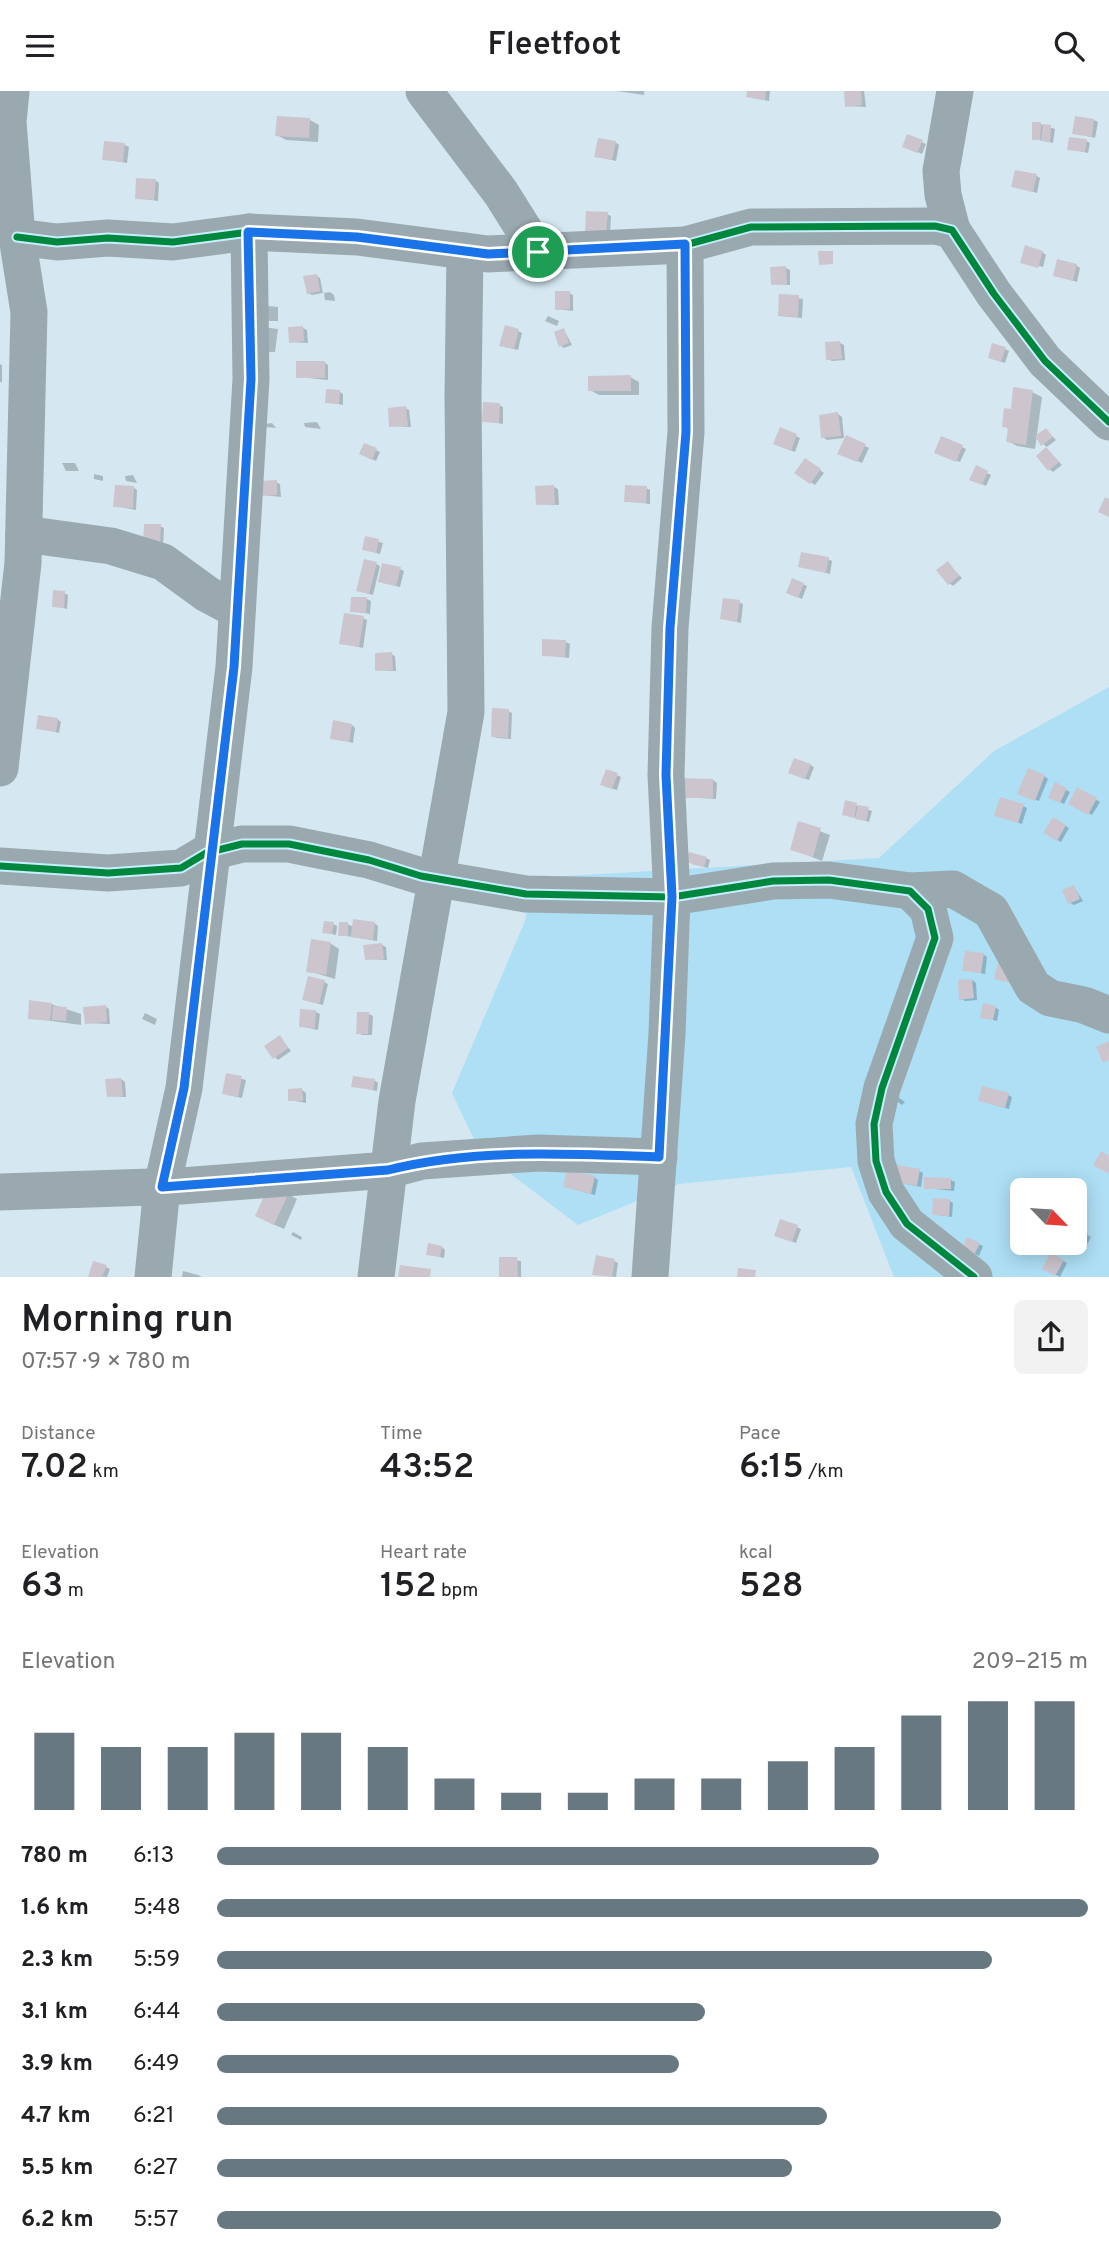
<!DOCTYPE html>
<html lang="en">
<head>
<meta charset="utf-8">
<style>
  body { margin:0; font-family:Overpass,sans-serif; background:#f2f2f2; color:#202124; height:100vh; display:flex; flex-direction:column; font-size:26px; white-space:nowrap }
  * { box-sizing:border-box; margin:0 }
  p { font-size:23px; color:#757577 }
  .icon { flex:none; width:38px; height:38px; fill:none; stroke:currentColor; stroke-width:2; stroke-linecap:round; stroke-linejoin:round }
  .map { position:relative; height:1186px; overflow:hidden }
  .details { display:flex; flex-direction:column; background:#fff; flex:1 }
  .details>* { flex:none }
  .needle { width:46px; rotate:115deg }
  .fabs { position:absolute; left:1010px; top:1087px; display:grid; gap:14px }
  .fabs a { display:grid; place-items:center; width:77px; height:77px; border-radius:10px; background:#fff; box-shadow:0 4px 18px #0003; font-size:35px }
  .pin { position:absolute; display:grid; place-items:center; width:60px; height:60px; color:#fff; margin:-30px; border:4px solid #fff; border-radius:50%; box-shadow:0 2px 7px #0007 }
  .round { display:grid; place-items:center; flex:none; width:74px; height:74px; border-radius:10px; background:#f2f2f2 }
  .head { display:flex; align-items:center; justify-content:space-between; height:119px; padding:0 21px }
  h1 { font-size:38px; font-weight:600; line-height:52px }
  .figures { display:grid; grid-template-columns:repeat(3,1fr); gap:10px; height:119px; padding:7px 21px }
  .figures div { display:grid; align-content:center }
  .figures b { font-size:35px; font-weight:600 }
  .figures small { font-size:19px; font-weight:400 }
  .figures p { font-size:19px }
  .chart { height:196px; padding:14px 21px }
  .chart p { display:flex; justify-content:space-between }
  .chart svg { width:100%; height:126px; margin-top:7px; stroke:#687880; stroke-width:6 }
  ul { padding:0 21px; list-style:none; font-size:23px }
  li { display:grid; grid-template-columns:112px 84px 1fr; align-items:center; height:52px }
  li i { height:18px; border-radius:9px; background:#687880 }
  header { display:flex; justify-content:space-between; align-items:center; height:91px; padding:0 21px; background:#fff; font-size:32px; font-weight:600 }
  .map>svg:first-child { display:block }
  .green { fill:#aedff5; fill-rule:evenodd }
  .shadow { fill:#0003 }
  .building { fill:#cdc5ce }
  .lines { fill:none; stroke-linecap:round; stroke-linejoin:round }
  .minor { stroke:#9aa9af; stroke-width:37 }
  .cycleway-casing { stroke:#c8edfe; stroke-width:11 }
  .cycleway { stroke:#00873e; stroke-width:7 }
  .route-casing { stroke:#fff; stroke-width:14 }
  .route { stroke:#1a73e8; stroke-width:9 }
</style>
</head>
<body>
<header><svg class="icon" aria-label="menu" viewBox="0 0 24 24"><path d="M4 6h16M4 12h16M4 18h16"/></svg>Fleetfoot<svg class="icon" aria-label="search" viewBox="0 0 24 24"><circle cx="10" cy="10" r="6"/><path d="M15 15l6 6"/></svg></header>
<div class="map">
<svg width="1109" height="1186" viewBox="0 0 1109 1186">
  <rect width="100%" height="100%" fill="#d5e8f1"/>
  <path class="green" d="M1109,596V1186H894L851,1076L679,1093L578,1134L479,1059L452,1002L525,830L531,787L879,767L994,660ZM1022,1099H1074V1152H1022Z"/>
  <g class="shadow">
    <path d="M616,0H644V4Z"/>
    <path d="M749,0H770L769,10L752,7L748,5Z"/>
    <path d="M845,0H864L866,16L847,15Z"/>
    <path d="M310,29L319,34L318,51L286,49L277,44Z"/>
    <path d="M1094,29L1098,31L1095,47L1074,42Z"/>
    <path d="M1040,33L1055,38L1053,52L1033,48Z"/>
    <path d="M908,45L926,53L922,63L908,57Z"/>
    <path d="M1086,50L1090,52L1088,62L1069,58Z"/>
    <path d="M615,51L619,54L616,70L596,65Z"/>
    <path d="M125,54L129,56L127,72L104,68Z"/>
    <path d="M1037,85L1040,87L1037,102L1013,95Z"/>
    <path d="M155,89L159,92L158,110L136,107Z"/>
    <path d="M607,123L611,125L610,144L591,143Z"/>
    <path d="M1042,161L1046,164L1043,176L1024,171Z"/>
    <path d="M1076,174L1080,177L1077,191L1055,184Z"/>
    <path d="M786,177L790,179V194L772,193Z"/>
    <path d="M317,185L320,187L323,202L312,204L308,202Z"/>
    <path d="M330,201L334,204L335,210L325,209L324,202Z"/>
    <path d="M569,202L573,204V220L557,218Z"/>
    <path d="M780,205L803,208L802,227L780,225Z"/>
    <path d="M258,214L278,216V230H262Z"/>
    <path d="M548,225L559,230L557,235L545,230Z"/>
    <path d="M262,236L278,238L275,261H266Z"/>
    <path d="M303,237L307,239L308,252L290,251Z"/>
    <path d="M564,239L572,254L564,257L560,254Z"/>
    <path d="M518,240L522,242L518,259L505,256Z"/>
    <path d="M840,252L844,254L845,269L832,270L828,268Z"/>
    <path d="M1005,258L1009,260L1005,272L993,268Z"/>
    <path d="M325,272L328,274V289L298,286Z"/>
    <path d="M0,273L2,274V291H0Z"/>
    <path d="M630,286L639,291V304H599L590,299Z"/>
    <path d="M340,301L343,303V314L327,311Z"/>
    <path d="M1032,301L1042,306L1035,358L1017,355L1008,350L1010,339L1004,335L1012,320Z"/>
    <path d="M499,314L503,316V333L484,330Z"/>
    <path d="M405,317L409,319L411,336L391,335Z"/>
    <path d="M838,323L842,326L844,347L827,349L823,346Z"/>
    <path d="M317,331L321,338L305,336L304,332Z"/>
    <path d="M272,332L276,337L266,336L265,333Z"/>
    <path d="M781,338L800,347L795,361L779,355Z"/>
    <path d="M1046,339L1056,349L1047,356L1043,353Z"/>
    <path d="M865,355L869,357L862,372L843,364Z"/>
    <path d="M962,356L966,358L960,371L940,363Z"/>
    <path d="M1047,358L1062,374L1053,381L1049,378Z"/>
    <path d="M376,359L380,361L376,370L365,365Z"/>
    <path d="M809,371L824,382L815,394L797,382Z"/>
    <path d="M62,372H75L79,380H66Z"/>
    <path d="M976,377L991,384L986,395L971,388Z"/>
    <path d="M94,383L103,385V390L94,388Z"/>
    <path d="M133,384L137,392L126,390L125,385Z"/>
    <path d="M276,391L280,393L281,406L262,404Z"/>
    <path d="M554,396L558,398L559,414L538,413Z"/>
    <path d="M134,397L137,399L136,419L115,415Z"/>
    <path d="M646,397L650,399V413L626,410Z"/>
    <path d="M160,435L164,437L163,455L148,454Z"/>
    <path d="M366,447L383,452L380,463L364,458Z"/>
    <path d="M828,468L832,470L830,483L800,475Z"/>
    <path d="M376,473L380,475L373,504L362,501Z"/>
    <path d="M948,473L962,487L953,495L949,492Z"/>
    <path d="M400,478L404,480L400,496L384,492Z"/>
    <path d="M793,489L807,495L802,508L792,503Z"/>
    <path d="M64,502L68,504L67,518L53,515Z"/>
    <path d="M367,508L371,510L370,523L352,520Z"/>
    <path d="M739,511L743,513L741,532L721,527Z"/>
    <path d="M363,527L367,529L363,557L341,552Z"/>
    <path d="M566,551L570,553L569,567L544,564Z"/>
    <path d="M391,563L395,565L396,580L377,579Z"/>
    <path d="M508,620L512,622L511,648L497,647L493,645Z"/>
    <path d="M57,628L61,631L59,642L38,637Z"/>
    <path d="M352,634L355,637L353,652L332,647Z"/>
    <path d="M810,674L814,676L809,689L794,684Z"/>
    <path d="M607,680L621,686L617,699L606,696Z"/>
    <path d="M1044,685L1048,688L1039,710L1023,704Z"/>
    <path d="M713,689L717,692L716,708L681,706Z"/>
    <path d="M1056,694L1070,701L1064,713L1050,706Z"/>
    <path d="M1078,698L1100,711L1092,724L1070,712Z"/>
    <path d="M846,711L872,720L869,731L844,723Z"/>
    <path d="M1023,715L1027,717L1022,733L1000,726Z"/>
    <path d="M1054,728L1069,737L1061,751L1046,742Z"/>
    <path d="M799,732L830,744L822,770L792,758Z"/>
    <path d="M706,767L710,769L708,777L692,773Z"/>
    <path d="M1074,796L1083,810L1074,814L1070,812Z"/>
    <path d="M374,832L378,835L377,850L340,844L347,833L354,836Z"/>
    <path d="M333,833L337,835L336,844L324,841Z"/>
    <path d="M330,852L339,858L335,888L308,880Z"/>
    <path d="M382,854L386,856L387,869L367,868Z"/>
    <path d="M983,863L987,866L985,883L964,879Z"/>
    <path d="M972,889L976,892L977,909L965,910L961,908Z"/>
    <path d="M324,891L328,893L323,914L308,910Z"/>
    <path d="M51,913L81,923V934L30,927Z"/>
    <path d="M105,915L109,918L110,933L86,932Z"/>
    <path d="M995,916L999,919L997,930L982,926Z"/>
    <path d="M316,921L320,923L318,939L300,935Z"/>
    <path d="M145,922L157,928L155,934L142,928Z"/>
    <path d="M369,923L373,925L372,944H362L358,942Z"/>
    <path d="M280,946L291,960L278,969L275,966Z"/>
    <path d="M227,984L246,989L242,1007L228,1004Z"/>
    <path d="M121,988L125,991L126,1006L108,1005Z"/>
    <path d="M374,989L378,992L377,1000L353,995Z"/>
    <path d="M302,999L306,1002V1012L289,1009Z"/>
    <path d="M1008,1004L1012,1006L1009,1018L984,1011Z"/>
    <path d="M891,1006H898L905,1011L902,1014Z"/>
    <path d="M919,1080L923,1082L921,1096L895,1091Z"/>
    <path d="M594,1086L598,1089L595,1104L565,1096Z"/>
    <path d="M951,1089L955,1091L954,1100L926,1097Z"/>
    <path d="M288,1103L297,1108L284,1138L266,1130Z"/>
    <path d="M950,1110L953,1112L952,1126L933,1123Z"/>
    <path d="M797,1136L801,1138L796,1152L780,1146Z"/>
    <path d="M1077,1138L1091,1146L1085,1158L1073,1152Z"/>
    <path d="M293,1141L302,1146L301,1149L291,1144Z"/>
    <path d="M968,1148L983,1155L979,1165L964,1157Z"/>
    <path d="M442,1156L445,1159L444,1167L428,1163Z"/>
    <path d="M1051,1164L1067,1172L1060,1186L1044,1178Z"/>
    <path d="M500,1167L521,1170V1186H500Z"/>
    <path d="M614,1170L618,1172L616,1186L594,1183Z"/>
    <path d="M106,1176L110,1178L107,1186L90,1185Z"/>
    <path d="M183,1180L198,1184L202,1186H182Z"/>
  </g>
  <g class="building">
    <path d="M747,0H766L765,9L746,6Z"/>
    <path d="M844,0H861L862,14L845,16Z"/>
    <path d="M277,25L310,27L309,47L275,45Z"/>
    <path d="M1075,25L1094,28L1092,46L1072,43Z"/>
    <path d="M1032,31H1041L1040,49H1032Z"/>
    <path d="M1043,33L1051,34L1050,51L1041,50Z"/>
    <path d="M907,43L923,49L917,62L902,56Z"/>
    <path d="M1069,46L1087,48L1085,61L1067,59Z"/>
    <path d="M598,47L616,50L612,69L594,66Z"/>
    <path d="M104,50L125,52L123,71L102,69Z"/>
    <path d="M1015,79L1037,83L1033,101L1011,96Z"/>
    <path d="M136,87L156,88L154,109L135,108Z"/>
    <path d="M586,120L608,121L606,143L585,141Z"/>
    <path d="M1025,154L1043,160L1038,177L1020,172Z"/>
    <path d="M818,160H833V173L819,174Z"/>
    <path d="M1057,168L1077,173L1073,190L1053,185Z"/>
    <path d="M786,175L787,193L771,194L770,176Z"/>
    <path d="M317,183L320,200L307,203L303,185Z"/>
    <path d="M555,200H570V218L555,219Z"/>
    <path d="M779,203L799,204L798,226L778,225Z"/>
    <path d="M505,234L519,238L514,258L499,255Z"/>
    <path d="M303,235L304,250L289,252L288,236Z"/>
    <path d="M564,237L569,252L559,256L554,241Z"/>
    <path d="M840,250L842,268L826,269L825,251Z"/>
    <path d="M992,252L1006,256L1001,271L988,267Z"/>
    <rect x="296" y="270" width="29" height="17"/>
    <path d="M631,284V300H588V285Z"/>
    <path d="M1013,296L1033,299L1026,354L1006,351L1008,337L1002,336L1004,317L1011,318Z"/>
    <path d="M326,298L340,299L339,313L325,312Z"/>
    <path d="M483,311L500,312L499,332L482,331Z"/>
    <path d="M406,315L408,335L389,336L388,317Z"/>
    <path d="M838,321L841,345L821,347L819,324Z"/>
    <path d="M780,336L797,343L791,360L773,353Z"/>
    <path d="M1046,337L1053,346L1041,355L1035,345Z"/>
    <path d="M846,344L866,353L857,371L837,363Z"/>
    <path d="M941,345L963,354L956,371L934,362Z"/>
    <path d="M364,352L377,357L372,369L359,363Z"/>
    <path d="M1046,356L1059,371L1048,380L1036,365Z"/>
    <path d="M805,367L821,378L810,393L794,382Z"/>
    <path d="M976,374L988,380L982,394L969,389Z"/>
    <path d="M277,389V404L260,405V390Z"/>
    <path d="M115,394L134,395L133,417L113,416Z"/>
    <path d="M554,394L555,413L536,414L535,395Z"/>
    <path d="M625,394L647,395L646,412L624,411Z"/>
    <path d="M1105,406L1109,408V426L1098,421Z"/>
    <path d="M144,433H161L160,454L143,453Z"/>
    <path d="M365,445L379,448L376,462L362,459Z"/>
    <path d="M801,461L829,466L826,482L798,476Z"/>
    <path d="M364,468L377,471L369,503L356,500Z"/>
    <path d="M948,470L959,485L948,494L936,479Z"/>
    <path d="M382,472L401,476L396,495L378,491Z"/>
    <path d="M792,487L804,492L798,507L786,502Z"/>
    <path d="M53,499L65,500L64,517L52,516Z"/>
    <path d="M351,506H367L366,522L350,521Z"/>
    <path d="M723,507L740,509L737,531L720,528Z"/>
    <path d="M344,522L364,525L359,556L339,553Z"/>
    <path d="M542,548L566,549L565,566L542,565Z"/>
    <path d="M392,561L393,579L375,580V562Z"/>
    <path d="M492,617L509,618L508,647L491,646Z"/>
    <path d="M38,624L58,627L56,641L36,638Z"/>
    <path d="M333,629L352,633L349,651L330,648Z"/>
    <path d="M794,667L811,673L805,688L788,682Z"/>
    <path d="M1028,677L1045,684L1035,710L1017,703Z"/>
    <path d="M606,678L618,682L612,698L600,694Z"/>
    <path d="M680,687L713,688V707H680Z"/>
    <path d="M1055,691L1067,697L1060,712L1048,707Z"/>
    <path d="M1077,696L1097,707L1088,724L1068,713Z"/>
    <path d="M1000,706L1024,713L1018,732L994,725Z"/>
    <path d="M845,709L857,712L854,727L842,724Z"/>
    <path d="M858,714L869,716L866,730L855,728Z"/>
    <path d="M1053,726L1066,734L1057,750L1043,742Z"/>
    <path d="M798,730L821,737L813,766L790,759Z"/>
    <path d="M689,761L707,766L704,776L686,771Z"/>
    <path d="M1074,794L1080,808L1068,813L1062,799Z"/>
    <path d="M353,828L375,831L373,849L351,846Z"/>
    <path d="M324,830L334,831L332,843L322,842Z"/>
    <path d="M339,831H348V845H338Z"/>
    <path d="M311,848L331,851L326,884L306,881Z"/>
    <path d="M382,852L384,868L365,869L363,854Z"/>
    <path d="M965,860L984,862L981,882L962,880Z"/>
    <path d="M998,871L1015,876L1011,892L994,888Z"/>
    <path d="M308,885L325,889L319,913L302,909Z"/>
    <path d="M972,888L974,907L959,909L958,889Z"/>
    <path d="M29,909L52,912L50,930L28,928Z"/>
    <path d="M983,912L996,915L993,929L980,927Z"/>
    <path d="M106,914L107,931L85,933L83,916Z"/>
    <path d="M53,915L67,916L66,930L52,929Z"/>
    <path d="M300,918L316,919L315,937L299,936Z"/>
    <path d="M357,921H369L368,943H356Z"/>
    <path d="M280,944L288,957L273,968L264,955Z"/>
    <path d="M1109,950V969L1103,972L1096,956Z"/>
    <path d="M226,982L242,985L238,1006L222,1003Z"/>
    <path d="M353,985L375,988L373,999L351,996Z"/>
    <path d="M121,987L123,1005L107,1006L105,988Z"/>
    <path d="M982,995L1009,1002L1005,1017L978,1010Z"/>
    <path d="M302,997L303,1010H288V998Z"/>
    <path d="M1101,1060L1109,1065V1083L1093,1074Z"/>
    <path d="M892,1073L920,1078L917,1095L889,1090Z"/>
    <path d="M567,1079L595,1085L591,1103L563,1096Z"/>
    <path d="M924,1086L951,1087V1098H924Z"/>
    <path d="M270,1092L289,1101L274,1134L255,1125Z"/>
    <path d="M933,1107L950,1108L949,1125L932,1124Z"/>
    <path d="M780,1128L798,1134L792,1151L774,1145Z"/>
    <path d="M1076,1136L1088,1143L1080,1157L1069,1152H1074Z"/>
    <path d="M967,1146L980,1152L974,1164L962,1158Z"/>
    <path d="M428,1152L442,1155L440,1166L426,1164Z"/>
    <path d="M1050,1162L1064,1169L1055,1185L1042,1178Z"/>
    <path d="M596,1164L615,1168L612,1186L592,1184Z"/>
    <path d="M499,1166H517L518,1186H499Z"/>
    <path d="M93,1170L107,1174L102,1186H88Z"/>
    <path d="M400,1174L431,1178L430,1186H398Z"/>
    <path d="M738,1177L756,1179L755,1186H737Z"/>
  </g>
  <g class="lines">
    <g class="minor">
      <path d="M424,0L501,102L538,161"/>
      <path d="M952,139L943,104L941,80L955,0"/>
      <path d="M17,146L57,151L108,147L173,151L249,141L357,146L488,163L685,154L751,136L935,135L952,139L994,203L1045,270L1109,331"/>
      <path d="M24,443L111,455L163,471L207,503L237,519"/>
      <path d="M0,677L23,472L29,221L17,146L8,31L11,0"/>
      <path d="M0,775L108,782L181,777L206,762L242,753H289L369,769L421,785L526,803L672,806L773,790L829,789L910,800L928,818L935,847L882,997L874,1033L876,1070L886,1101L907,1133L974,1186"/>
      <path d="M910,800L953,798L991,820L1033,896L1050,907L1084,914L1109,924"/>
      <path d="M0,1101L181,1095L388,1079L422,1070L538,1062L659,1066"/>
      <path d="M153,1186L162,1096L184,997L234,576L251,288L249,141"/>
      <path d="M376,1186L397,1010L466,621L463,304L465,160"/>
      <path d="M650,1186L667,943L672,806L666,684L670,537L686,341L685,154"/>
    </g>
    <defs>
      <g id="cycleway">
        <path d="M17,146L57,151L108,147L173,151L249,141L357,146L488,163L685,154L751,136L935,135L952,139L994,203L1045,270L1109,331"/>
        <path d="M0,775L108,782L181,777L206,762L242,753H289L369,769L421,785L526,803L672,806L773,790L829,789L910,800L928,818L935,847L882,997L874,1033L876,1070L886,1101L907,1133L974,1186"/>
      </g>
    </defs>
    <use href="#cycleway" class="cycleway-casing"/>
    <use href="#cycleway" class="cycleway"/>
  </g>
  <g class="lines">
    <defs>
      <path id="route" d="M248,141L357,146L488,163L685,153L686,341L670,537L666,684L672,806L659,1066C569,1063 476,1057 388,1079L162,1096L184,997L234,576L251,288Z"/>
    </defs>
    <use href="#route" class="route-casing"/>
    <use href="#route" class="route"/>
  </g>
</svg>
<div class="fabs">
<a><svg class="needle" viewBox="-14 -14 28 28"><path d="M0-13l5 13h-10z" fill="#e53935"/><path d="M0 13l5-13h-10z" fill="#757577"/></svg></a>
</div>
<div class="pin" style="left:538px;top:161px;background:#1e9e55"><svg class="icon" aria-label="arrive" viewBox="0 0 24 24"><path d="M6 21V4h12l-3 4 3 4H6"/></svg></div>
</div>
<section class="details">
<div class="head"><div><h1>Morning run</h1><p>07:57 · 9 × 780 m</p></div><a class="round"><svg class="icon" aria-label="share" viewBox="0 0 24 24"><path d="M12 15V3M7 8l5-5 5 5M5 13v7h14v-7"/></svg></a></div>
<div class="figures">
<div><p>Distance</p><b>7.02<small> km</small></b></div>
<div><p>Time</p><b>43:52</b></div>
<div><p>Pace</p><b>6:15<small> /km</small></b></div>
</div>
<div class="figures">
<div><p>Elevation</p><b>63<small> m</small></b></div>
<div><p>Heart rate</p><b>152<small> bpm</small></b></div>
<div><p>kcal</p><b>528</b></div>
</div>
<div class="chart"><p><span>Elevation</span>209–215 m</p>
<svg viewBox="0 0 160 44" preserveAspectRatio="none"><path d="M5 44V17M15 44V22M25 44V22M35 44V17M45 44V17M55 44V22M65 44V33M75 44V38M85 44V38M95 44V33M105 44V33M115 44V27M125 44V22M135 44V11M145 44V6M155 44V6"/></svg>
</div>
<ul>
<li><b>780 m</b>6:13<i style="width:76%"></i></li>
<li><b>1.6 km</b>5:48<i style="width:100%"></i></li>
<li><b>2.3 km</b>5:59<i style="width:89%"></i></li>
<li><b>3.1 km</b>6:44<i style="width:56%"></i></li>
<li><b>3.9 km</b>6:49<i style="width:53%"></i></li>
<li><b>4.7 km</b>6:21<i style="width:70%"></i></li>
<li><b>5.5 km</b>6:27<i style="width:66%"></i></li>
<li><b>6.2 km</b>5:57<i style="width:90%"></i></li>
</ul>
</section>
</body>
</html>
